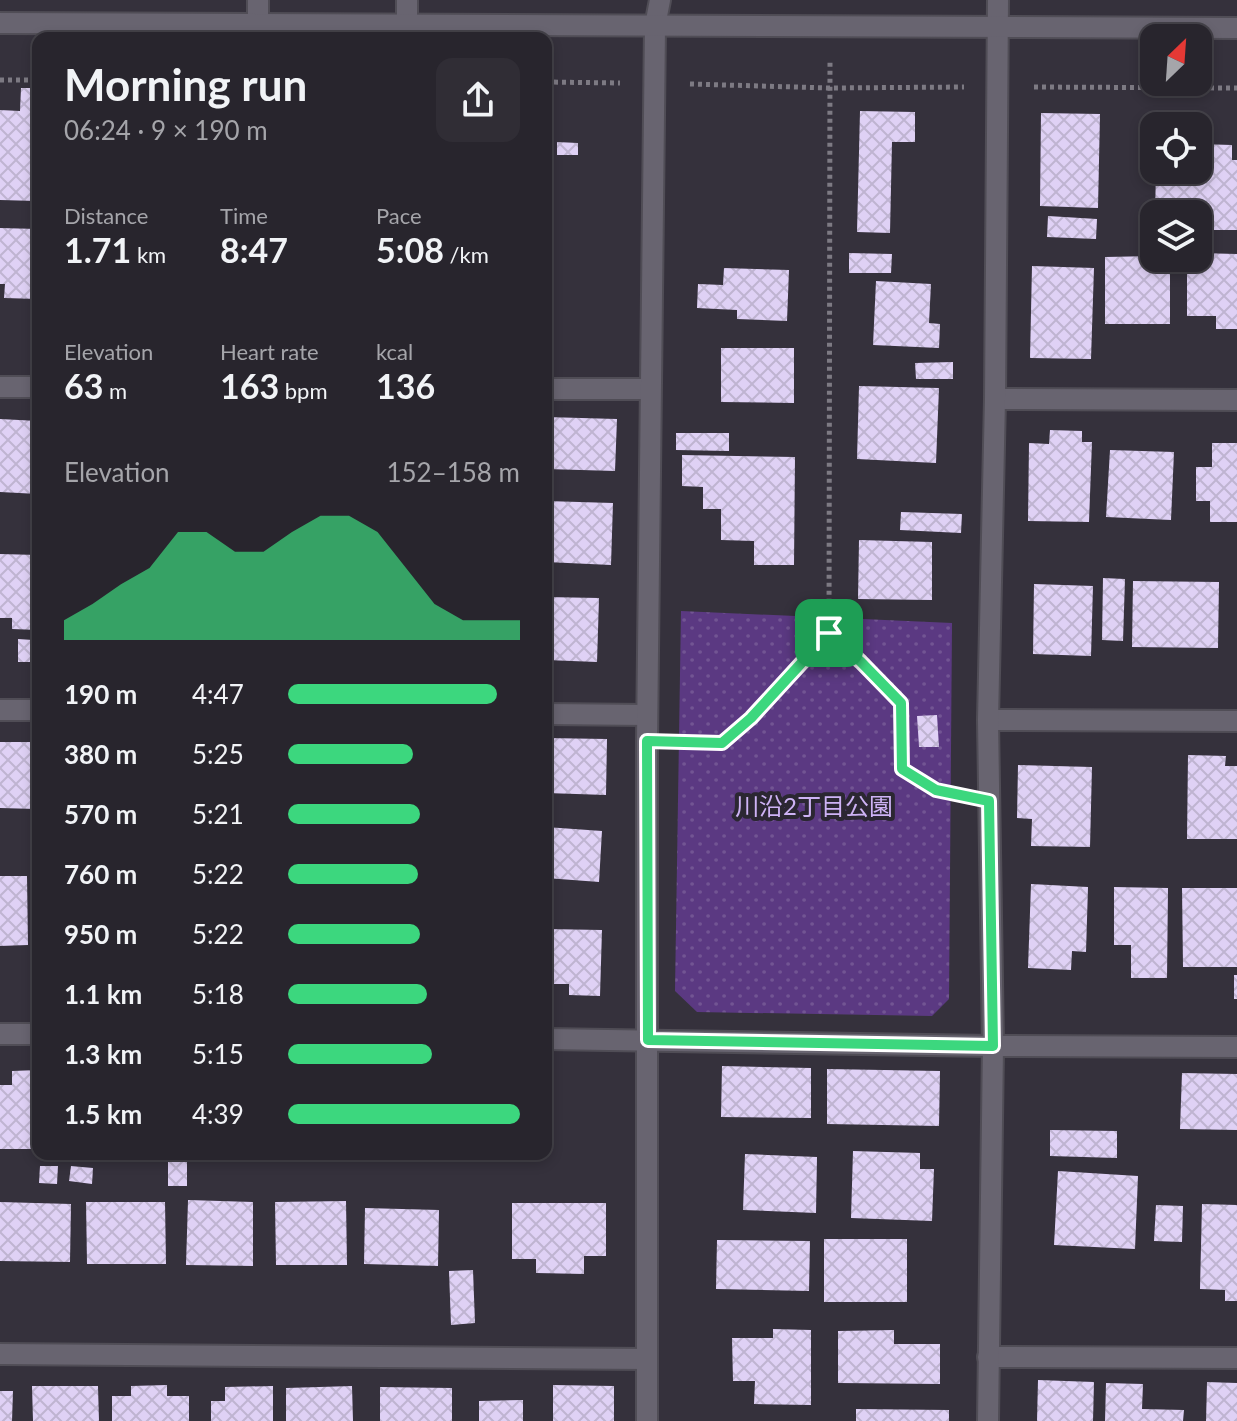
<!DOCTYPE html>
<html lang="en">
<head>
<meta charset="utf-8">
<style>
  body { margin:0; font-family:Lato,"Noto Sans JP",sans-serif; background:#302d35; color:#f1f3f6; height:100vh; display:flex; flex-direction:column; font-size:30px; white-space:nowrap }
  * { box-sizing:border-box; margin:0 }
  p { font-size:26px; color:#a5a5aa }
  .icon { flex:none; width:44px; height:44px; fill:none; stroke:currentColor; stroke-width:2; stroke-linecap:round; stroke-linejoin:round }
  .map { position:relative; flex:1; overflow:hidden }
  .sheet { position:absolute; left:32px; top:32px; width:520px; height:1128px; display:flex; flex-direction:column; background:#28252d; border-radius:16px; box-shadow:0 4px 12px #0003,0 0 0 2px #444249 }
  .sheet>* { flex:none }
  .needle { width:52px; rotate:25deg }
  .controls { position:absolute; left:1140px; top:24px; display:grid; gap:16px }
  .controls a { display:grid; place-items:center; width:72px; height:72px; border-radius:16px; background:#28252d; box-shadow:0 4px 12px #0003,0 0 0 2px #444249; font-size:40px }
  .pin { position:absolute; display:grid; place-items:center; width:68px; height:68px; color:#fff; margin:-34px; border-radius:16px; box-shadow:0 4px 12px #0006 }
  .round { display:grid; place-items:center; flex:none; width:84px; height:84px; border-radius:16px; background:#302d35 }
  .summary { display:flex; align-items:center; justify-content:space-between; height:136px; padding:0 32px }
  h1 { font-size:44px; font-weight:700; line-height:60px }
  .stats { display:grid; grid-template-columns:repeat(3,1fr); gap:12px; height:136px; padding:8px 32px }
  .stats div { display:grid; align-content:center }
  .stats b { font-size:34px; font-weight:700 }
  .stats small { font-size:22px; font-weight:400 }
  .stats p { font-size:22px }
  .chart { height:224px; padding:16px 32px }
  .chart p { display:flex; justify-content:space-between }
  .chart svg { width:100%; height:144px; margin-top:8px; fill:#3cd77e; opacity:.7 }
  ul { padding:0 32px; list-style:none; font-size:26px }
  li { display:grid; grid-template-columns:128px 96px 1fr; align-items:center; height:60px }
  li i { height:20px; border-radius:10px; background:#3cd77e }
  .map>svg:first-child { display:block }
  .green { fill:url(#green-dots) }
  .building { fill:url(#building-cross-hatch) }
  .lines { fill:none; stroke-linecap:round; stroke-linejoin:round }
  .lane-casing { stroke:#504d56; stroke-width:24 }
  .street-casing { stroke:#504d56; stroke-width:24 }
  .secondary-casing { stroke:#504d56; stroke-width:24 }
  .path { stroke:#7d7a83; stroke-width:5; stroke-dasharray:4 4; stroke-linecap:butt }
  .lane { stroke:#686470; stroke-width:20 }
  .street { stroke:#686470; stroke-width:20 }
  .secondary { stroke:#686470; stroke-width:20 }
  .route-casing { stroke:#fff; stroke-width:16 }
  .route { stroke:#3cd77e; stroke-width:10 }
  .labels { text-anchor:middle; stroke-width:8; stroke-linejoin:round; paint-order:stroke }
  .park-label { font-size:24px; fill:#ceb3f5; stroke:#2b2732 }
</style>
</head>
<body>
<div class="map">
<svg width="1237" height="1421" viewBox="0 0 1237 1421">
  <defs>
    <pattern id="green-dots" width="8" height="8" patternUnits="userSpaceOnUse" patternTransform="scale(2)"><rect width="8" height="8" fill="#5b3982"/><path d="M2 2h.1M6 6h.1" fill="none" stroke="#725593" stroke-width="1.8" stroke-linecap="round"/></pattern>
    <pattern id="building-cross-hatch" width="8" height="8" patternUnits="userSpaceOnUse" patternTransform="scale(2)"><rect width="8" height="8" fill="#dfd1f5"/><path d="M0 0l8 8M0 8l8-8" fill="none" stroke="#bfb4d1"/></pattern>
  </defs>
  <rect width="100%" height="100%" fill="#35313c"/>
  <path class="green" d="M681,611L952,623L949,999L932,1016L697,1012L675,991Z"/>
  <g class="building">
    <path d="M21,88H38L36,201L0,200V110L20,111Z"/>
    <path d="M860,111L915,112V142H892L890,233L857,232Z"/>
    <path d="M1041,113L1100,114L1098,208L1040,206Z"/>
    <rect x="546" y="142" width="5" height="15"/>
    <path d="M557,142L578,143V155H557Z"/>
    <path d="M1198,144L1232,145V160H1237V230H1198V214H1155L1156,170H1198Z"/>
    <path d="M1048,216L1097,219L1096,239L1047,237Z"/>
    <path d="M0,228L38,229V299L4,298L5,284H0Z"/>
    <path d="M849,253L892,254L891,273H849Z"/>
    <path d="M1198,253L1237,254V329H1216V316H1187V258H1198Z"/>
    <path d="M1154,256V258H1170V324H1105V257Z"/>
    <path d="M1032,266L1094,268L1091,359L1030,358Z"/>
    <path d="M724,268L789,270L787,321L737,319V310L697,308L698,284L723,285Z"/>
    <path d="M876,281L931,284L929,323L940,324L939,348L873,345Z"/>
    <path d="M721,348H794V403L721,402Z"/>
    <path d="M953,362V379H916L915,363Z"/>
    <path d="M859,386L939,388L936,463L857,459Z"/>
    <path d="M546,417L617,419L615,471L546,469Z"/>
    <path d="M0,419L38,421V494L0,492Z"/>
    <path d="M1050,430L1082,431V442H1092L1089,522L1028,521L1029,443L1049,444Z"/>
    <path d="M676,433H729V451L676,450Z"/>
    <path d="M1212,443H1237V522H1210V501H1196V467H1212Z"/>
    <path d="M1110,450L1174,452L1171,520L1106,517Z"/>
    <path d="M682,455L795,457L794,565H754V541L721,540V509H703V487L682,486Z"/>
    <path d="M546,501L613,503L611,565L546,562Z"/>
    <path d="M901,512L962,514L961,533L900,530Z"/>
    <path d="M859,540L932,542V600L858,599Z"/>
    <path d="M0,554L38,555V630L12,629V618H0Z"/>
    <path d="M1103,578L1125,579L1123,641L1102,640Z"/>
    <path d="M1133,581L1219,582L1218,648L1132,647Z"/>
    <path d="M1034,584L1093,586L1091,656L1033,654Z"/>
    <path d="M546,597L599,598L597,662L546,660Z"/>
    <path d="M18,639L33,640L32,662H18Z"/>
    <path d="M937,715L939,747H919L917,716Z"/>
    <path d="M546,738L607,739L606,795L546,793Z"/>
    <path d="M0,742H36V809L0,808Z"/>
    <path d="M1188,755L1226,756L1225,766H1237V839H1187Z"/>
    <path d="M1018,765L1092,767L1090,847L1031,846L1032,819L1017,818Z"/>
    <path d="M546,827L602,831L599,882L546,878Z"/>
    <path d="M0,876H27L28,945L0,946Z"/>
    <path d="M1031,884L1088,887L1086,952L1072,951L1071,970L1028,968Z"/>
    <path d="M1114,887L1168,888L1167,978H1131V945H1114Z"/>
    <path d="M1182,888H1237V967H1183Z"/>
    <path d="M546,929L602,930L600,996L569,995V984H546Z"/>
    <rect x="1234" y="975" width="3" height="24"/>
    <path d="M722,1066L811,1068V1118L721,1117Z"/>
    <path d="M827,1069L940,1071L939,1126L827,1124Z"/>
    <path d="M38,1070V1149H0V1085H12V1071Z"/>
    <path d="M1182,1073L1237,1074V1130L1180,1129Z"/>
    <path d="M1050,1130L1117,1131V1158L1050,1156Z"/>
    <path d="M853,1151L920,1153V1169H934L932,1221L851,1218Z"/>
    <rect x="168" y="1154" width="19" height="32"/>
    <path d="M745,1154L817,1157L816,1213L743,1210Z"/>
    <path d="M40,1166H58L57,1184L39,1183Z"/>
    <path d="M71,1166L93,1168L92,1184L69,1181Z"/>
    <path d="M1058,1171L1138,1176L1135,1249L1054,1245Z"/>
    <path d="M188,1200L253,1202V1266L186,1265Z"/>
    <path d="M346,1201L347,1265H276L275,1202Z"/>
    <path d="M0,1202L71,1204L70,1262L0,1261Z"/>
    <path d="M86,1202H165L166,1264H87Z"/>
    <path d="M512,1203H606V1256H584V1274L536,1273V1259H512Z"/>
    <path d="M1202,1204L1237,1205V1301H1225V1290L1200,1289Z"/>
    <path d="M1156,1205L1183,1206L1182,1242L1154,1241Z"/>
    <path d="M365,1208L439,1210L438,1266L364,1264Z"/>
    <rect x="824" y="1239" width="83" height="63"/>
    <path d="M717,1240L810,1241L809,1291L716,1289Z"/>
    <path d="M473,1270L475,1323L451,1325L449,1271Z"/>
    <path d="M773,1329L811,1330V1405L754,1404L755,1381H733L732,1338H773Z"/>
    <path d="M894,1330V1344H940V1384L838,1383V1331Z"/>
    <path d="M1038,1380L1094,1382L1093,1421H1037Z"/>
    <path d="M1207,1382L1237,1383V1421H1206Z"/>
    <path d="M1106,1383L1143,1384L1142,1409L1184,1410L1183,1421H1105Z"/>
    <path d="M167,1385V1396H189V1421H112V1396H131V1386Z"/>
    <path d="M553,1385L614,1386V1421H553Z"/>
    <path d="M32,1386H98L99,1421H33Z"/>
    <path d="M273,1386V1421H211V1401H225V1387Z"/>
    <path d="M352,1386L353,1421H286V1388Z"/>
    <path d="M380,1387L452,1388V1421H380Z"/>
    <path d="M0,1391H13L12,1421H0Z"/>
    <path d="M523,1400V1421H479V1401Z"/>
    <path d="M856,1409L949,1410V1421H856Z"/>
  </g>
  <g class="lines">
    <defs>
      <g id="lane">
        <path d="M258,24V0"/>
        <path d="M407,24V0"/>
      </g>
      <g id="street">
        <path d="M0,387H38"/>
        <path d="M546,389H650"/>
        <path d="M995,399L1237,400"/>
        <path d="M0,710H38"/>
        <path d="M546,714L647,715"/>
        <path d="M988,720L1237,721"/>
        <path d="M0,1034H38"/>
        <path d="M546,1039L993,1046L1237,1047"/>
        <path d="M0,1354L647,1359"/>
        <path d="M988,1357L1237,1358"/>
        <path d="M647,1421V741L655,26L660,0"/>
        <path d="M988,1421L993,1046L988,720L995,399L998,0"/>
      </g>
      <path id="secondary" d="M0,23L1237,28"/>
    </defs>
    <use href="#lane" class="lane-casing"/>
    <use href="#street" class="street-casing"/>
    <use href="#secondary" class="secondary-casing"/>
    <g class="path">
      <path d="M0,80H38"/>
      <path d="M546,82L620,83"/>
      <path d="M690,84L830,88L964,87"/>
      <path d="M1034,87L1237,88"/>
      <path d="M829,633L861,662L901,703L902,769L936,790L956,794"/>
      <path d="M682,742L722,743L751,718L829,633L830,61"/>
    </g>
    <use href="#lane" class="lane"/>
    <use href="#street" class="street"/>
    <use href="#secondary" class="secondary"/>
  </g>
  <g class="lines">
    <defs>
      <path id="route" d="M829,633L861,662L901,703L902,769L936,790L989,801L993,1046L648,1040L647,741L722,743L751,718Z"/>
    </defs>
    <use href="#route" class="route-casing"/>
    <use href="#route" class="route"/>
  </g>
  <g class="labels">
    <g class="park-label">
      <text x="814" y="815">川沿2丁目公園</text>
    </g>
  </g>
</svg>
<div class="controls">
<a><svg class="needle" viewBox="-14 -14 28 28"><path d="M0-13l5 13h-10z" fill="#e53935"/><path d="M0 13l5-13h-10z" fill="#a5a5aa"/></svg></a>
<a><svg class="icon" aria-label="locate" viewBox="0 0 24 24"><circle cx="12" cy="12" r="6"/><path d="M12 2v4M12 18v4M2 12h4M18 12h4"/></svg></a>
<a><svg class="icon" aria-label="layers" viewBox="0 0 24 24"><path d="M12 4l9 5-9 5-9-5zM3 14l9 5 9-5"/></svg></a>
</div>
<div class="pin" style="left:829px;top:633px;background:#1e9e55"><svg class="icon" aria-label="arrive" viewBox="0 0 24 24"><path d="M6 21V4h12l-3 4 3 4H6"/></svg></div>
<section class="sheet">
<div class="summary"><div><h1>Morning run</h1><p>06:24 · 9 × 190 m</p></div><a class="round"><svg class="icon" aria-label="share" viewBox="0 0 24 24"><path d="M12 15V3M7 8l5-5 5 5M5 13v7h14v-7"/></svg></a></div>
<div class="stats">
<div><p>Distance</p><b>1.71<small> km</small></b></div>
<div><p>Time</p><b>8:47</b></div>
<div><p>Pace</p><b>5:08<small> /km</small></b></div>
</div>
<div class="stats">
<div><p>Elevation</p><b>63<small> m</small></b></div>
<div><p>Heart rate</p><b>163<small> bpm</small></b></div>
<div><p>kcal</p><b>136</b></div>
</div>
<div class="chart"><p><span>Elevation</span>152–158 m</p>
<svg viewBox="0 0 160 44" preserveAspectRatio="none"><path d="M0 44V38L10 33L20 27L30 22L40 11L50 11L60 17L70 17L80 11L90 6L100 6L110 11L120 22L130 33L140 38L150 38L160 38V44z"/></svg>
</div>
<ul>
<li><b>190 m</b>4:47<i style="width:90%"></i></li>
<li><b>380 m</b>5:25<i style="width:54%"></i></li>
<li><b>570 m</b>5:21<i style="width:57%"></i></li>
<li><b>760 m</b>5:22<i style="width:56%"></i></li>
<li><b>950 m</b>5:22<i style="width:57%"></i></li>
<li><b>1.1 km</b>5:18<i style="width:60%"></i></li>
<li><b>1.3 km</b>5:15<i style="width:62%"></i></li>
<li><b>1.5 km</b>4:39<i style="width:100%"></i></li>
</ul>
</section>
</div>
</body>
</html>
